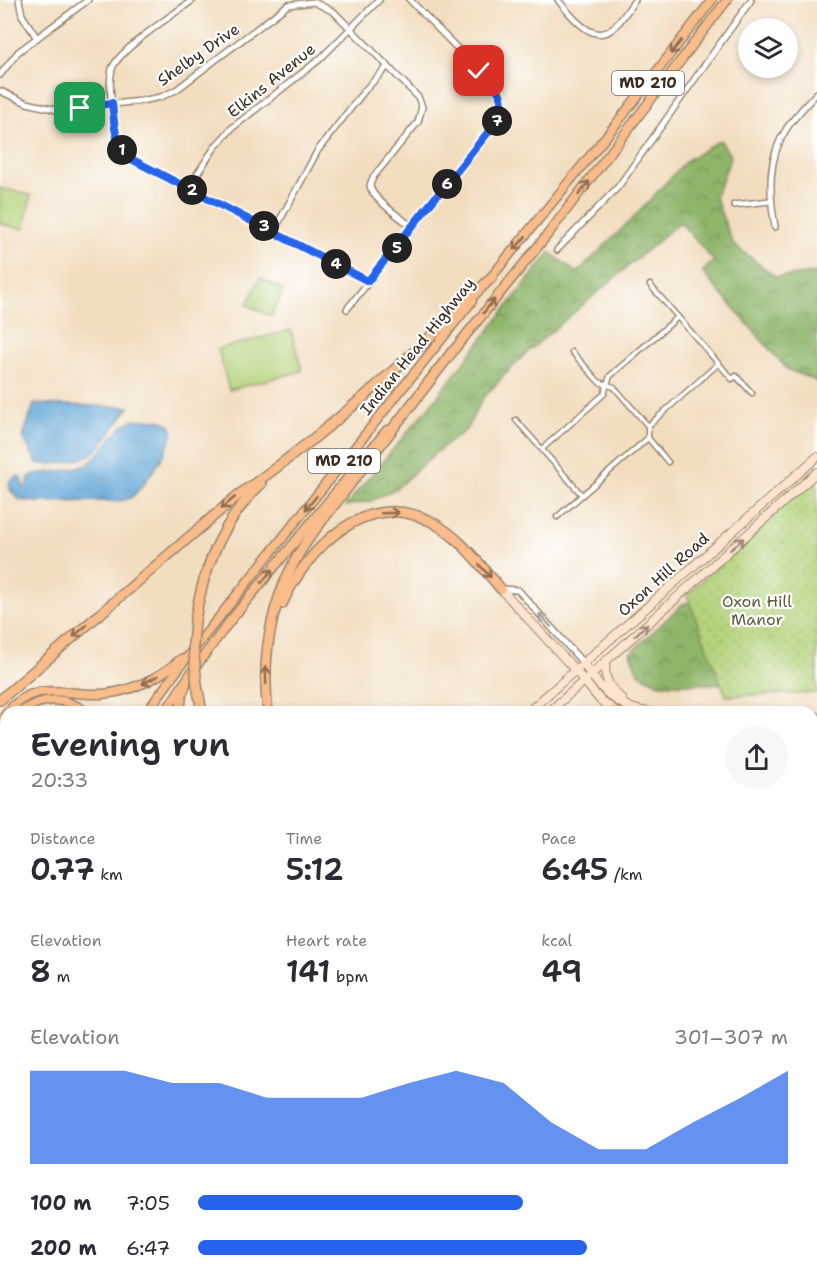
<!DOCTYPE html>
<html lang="en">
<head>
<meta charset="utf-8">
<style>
  body { margin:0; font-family:"Shantell Sans",sans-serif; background:#f7f7f7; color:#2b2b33; height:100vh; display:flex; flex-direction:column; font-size:22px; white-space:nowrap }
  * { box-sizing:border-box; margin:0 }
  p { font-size:20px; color:#7c7c81 }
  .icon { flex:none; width:33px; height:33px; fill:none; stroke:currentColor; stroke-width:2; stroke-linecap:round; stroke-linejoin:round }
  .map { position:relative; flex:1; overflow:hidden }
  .details { position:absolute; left:0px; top:706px; width:818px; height:578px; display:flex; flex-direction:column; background:#fff; border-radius:18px 18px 0 0; box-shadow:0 3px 9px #0003 }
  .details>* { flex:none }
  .fabs { position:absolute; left:738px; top:18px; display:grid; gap:12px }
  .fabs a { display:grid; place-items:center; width:60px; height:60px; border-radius:50%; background:#fff; box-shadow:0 3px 9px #0003; font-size:30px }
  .pin { position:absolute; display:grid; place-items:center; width:51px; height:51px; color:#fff; margin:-26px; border-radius:12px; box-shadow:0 3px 9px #0006 }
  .km { position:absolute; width:30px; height:30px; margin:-15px; border-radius:50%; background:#222; color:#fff; font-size:16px; line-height:30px; text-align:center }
  .round { display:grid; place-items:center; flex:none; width:63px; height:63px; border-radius:32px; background:#f7f7f7 }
  .summary { display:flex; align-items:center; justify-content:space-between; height:102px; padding:0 30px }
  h1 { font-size:33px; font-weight:600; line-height:45px }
  .figures { display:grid; grid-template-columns:repeat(3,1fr); gap:9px; height:102px; padding:6px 30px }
  .figures div { display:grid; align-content:center }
  .figures b { font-size:30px; font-weight:600 }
  .figures small { font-size:16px; font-weight:400 }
  .figures p { font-size:16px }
  .chart { height:168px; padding:12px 30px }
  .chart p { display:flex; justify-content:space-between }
  .chart svg { width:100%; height:108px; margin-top:6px; fill:#2563eb; opacity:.7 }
  ul { padding:0 30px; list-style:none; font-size:20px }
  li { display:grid; grid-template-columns:96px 72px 1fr; align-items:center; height:45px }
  li i { height:15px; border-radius:8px; background:#2563eb }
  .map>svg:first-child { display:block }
  .forest { fill:url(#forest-crowns); stroke:#657044; stroke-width:1.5 }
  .park { fill:url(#park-dots); stroke:#787e4c; stroke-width:1.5 }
  .pitch { fill:#b4d37b; stroke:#787e4c; stroke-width:1.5 }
  .water { fill:url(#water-ripples); stroke:#4d677a; stroke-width:1.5 }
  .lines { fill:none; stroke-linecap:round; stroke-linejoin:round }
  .stream { stroke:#5fa4d5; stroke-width:1.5 }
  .pedestrian-casing { stroke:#96846e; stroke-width:7 }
  .minor-casing { stroke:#96846e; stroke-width:8 }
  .tertiary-casing { stroke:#96846e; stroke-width:9 }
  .secondary-casing { stroke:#96846e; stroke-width:10 }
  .primary-casing { stroke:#96846e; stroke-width:11 }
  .trunk-casing { stroke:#96846e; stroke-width:11 }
  .motorway-casing { stroke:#96846e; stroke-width:12 }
  .pedestrian { stroke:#fff; stroke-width:4 }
  .minor { stroke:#fff; stroke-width:5 }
  .tertiary { stroke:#fff; stroke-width:6 }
  .secondary { stroke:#fde4d0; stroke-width:8 }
  .primary { stroke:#f9bc8a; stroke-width:8 }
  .trunk { stroke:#f9bc8a; stroke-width:8 }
  .motorway { stroke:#f9bc8a; stroke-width:9 }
  .motorway-bridge-casing { stroke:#96846e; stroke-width:12; stroke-linecap:butt }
  .motorway-bridge { stroke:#f9bc8a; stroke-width:9 }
  .oneway { stroke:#906c4f }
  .oneway2 { stroke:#9c8777 }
  .oneway3 { stroke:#a79f9a }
  .route-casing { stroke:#fff; stroke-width:12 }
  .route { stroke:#2563eb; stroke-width:8 }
  .labels { text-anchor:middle; stroke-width:4.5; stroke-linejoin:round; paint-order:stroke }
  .shield { fill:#fff; stroke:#766a62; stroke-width:1.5 }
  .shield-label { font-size:15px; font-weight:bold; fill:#3b2a1e }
  .street-label { font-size:16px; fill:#3b2a1e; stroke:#fff }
  .park-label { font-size:16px; fill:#5f5d3a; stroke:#fff }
</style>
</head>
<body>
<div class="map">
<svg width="817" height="1283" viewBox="0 0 817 1283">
  <defs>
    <pattern id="forest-crowns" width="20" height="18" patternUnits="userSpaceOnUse" patternTransform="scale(1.5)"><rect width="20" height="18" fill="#8fb56b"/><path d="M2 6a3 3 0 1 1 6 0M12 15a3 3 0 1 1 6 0" fill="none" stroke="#769357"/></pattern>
    <pattern id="park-dots" width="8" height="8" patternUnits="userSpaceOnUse" patternTransform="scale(1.5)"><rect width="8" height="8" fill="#b4d37b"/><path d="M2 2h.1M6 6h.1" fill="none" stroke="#9cb56a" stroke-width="1.8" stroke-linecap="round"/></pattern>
    <pattern id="water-ripples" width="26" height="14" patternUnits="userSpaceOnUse" patternTransform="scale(1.5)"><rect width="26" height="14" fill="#5fa4d5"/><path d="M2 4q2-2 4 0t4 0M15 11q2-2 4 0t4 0" fill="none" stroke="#5086ac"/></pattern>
  </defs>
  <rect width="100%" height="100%" fill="#fff"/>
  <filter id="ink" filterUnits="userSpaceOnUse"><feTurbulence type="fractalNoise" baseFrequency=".0167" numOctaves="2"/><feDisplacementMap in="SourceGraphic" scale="12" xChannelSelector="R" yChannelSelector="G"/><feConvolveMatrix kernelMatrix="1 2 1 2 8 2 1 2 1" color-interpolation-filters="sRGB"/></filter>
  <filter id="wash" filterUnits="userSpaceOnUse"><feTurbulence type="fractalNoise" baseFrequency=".008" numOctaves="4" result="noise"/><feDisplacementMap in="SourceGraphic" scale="24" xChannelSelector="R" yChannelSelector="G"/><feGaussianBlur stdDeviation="1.35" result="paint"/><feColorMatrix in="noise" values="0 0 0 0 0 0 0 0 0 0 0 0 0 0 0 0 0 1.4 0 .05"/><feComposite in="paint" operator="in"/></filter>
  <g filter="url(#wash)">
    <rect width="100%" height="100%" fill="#f2ddbf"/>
    <g class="forest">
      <path d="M720,140L731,157L715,197L733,244L776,277L817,273V383L814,380L787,369L702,272L714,261L680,222L523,356L483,398L466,430L433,455L397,488L371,501L345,506L429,407L550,252L577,273L637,214L686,161Z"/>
      <path d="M695,601L756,682L709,684H659L638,673L630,653L683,604Z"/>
      <path d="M812,1055L817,1056V1283H654L655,1278H812Z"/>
      <path d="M0,1129L6,1132V1278H131L128,1281L131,1283H0Z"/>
      <path d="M347,1278H516L518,1281L514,1283H335Z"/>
    </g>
    <g class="park">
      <path d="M260,278L284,290L271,316L247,305Z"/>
      <path d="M817,474V693L726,696L687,595Z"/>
    </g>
    <g class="pitch">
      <path d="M0,188L31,195L24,229L0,224Z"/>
      <path d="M291,330L302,371L229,390L218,349Z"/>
    </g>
    <g class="water">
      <path d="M34,404L129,407C121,418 103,446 93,453C80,462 53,466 37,463L23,437Z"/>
      <path d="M133,420C144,420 162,417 170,425C182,436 142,488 132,497C128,500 123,500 118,501L35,502L20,500L10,490L9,482L17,476L21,477L24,488L27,486L29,477L33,474C50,472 74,471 89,462C106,451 114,428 133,420Z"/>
    </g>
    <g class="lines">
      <path class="stream" d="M482,1283V1278"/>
    </g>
  </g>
  <g filter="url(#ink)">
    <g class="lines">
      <defs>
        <g id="pedestrian">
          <path d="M650,285L732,379L736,376L752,393"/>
          <path d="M572,352L599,382L614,387L648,426"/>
          <path d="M516,420L582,495"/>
          <path d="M648,438L668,462"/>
          <path d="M542,449L604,394L610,376L678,317"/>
          <path d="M557,517L648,438V426L718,364"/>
        </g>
        <g id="minor">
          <path d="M19,0L22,15L37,38"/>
          <path d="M193,0C175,13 118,50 112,69C108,84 112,104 114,120C117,139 120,151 137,162L368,281"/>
          <path d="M558,0C569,13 591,44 611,30C621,23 628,9 635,0"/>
          <path d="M0,75L18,52L88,0"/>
          <path d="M0,91L27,103L57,110L141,101L161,97L176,90L288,5L314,2L334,12L418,97L422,107L418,122L374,176C373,178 370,184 370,185C370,198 403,219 412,227"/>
          <path d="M188,188L215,147L232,128L320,59L379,0"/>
          <path d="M734,205L770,201"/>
          <path d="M775,227C769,194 767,158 787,128C796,115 807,104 817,93"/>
          <path d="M274,231L318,150L365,90L388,66"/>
          <path d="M557,250L618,187L751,0"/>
          <path d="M347,309L488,133C499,118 507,105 496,88L410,0"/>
          <path d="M501,589L518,590L583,663"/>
        </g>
        <path id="tertiary" d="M0,1080L6,1079"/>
        <g id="secondary">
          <path d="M501,589L575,670L600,700L617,712"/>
          <path d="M606,661C603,678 609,688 622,699"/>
          <path d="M583,663C599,688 619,710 651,712"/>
          <path d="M528,712L817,457"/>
          <path d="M549,712L817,472"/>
          <path d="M687,712H694"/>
          <path d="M812,717H817"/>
          <path d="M812,879H817"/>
        </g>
        <g id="primary">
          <path d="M0,777L6,781"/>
          <path d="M0,790L6,794"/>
        </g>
        <g id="trunk">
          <path d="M488,281L617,123L712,0"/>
          <path d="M449,356L548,234L727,0"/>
          <path d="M7,712C37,678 64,696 102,694C131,692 159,678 181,659"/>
          <path d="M21,712C41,697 65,696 86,712"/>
          <path d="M147,712L181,665L472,301"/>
          <path d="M165,712L191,673L230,621L387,430"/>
          <path d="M180,712L182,695L186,684"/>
          <path d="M0,722L6,714"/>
          <path d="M6,739V753"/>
          <path d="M0,801L6,806"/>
          <path d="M0,914L6,907"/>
          <path d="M0,937L6,930"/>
        </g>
        <g id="motorway">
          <path d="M282,604C307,549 366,487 432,522C460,537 480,565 501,589"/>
          <path d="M195,620C203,569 223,520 261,484"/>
          <path d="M197,685L202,712"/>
          <path d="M0,700L237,496C329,432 413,356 492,277"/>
          <path d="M614,711L616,712"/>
          <path d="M268,712C260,649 274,587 311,535L452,352"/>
          <path d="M0,886H6"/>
          <path d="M0,898L6,899"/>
          <path d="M812,916H817"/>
          <path d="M0,928H6"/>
          <path d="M812,931H817"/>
          <path d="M812,948H817"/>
          <path d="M0,949H6"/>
          <path d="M812,969L817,970"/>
          <path d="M812,981L817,982"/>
          <path d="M0,1003L6,1000"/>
          <path d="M812,1005H817"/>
          <path d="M812,1012H817"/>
          <path d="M812,1027H817"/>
        </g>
      </defs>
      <use href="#pedestrian" class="pedestrian-casing"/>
      <use href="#minor" class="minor-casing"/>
      <use href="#tertiary" class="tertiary-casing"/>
      <use href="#secondary" class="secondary-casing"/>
      <use href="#primary" class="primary-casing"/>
      <use href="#trunk" class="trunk-casing"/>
      <use href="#motorway" class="motorway-casing"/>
      <use href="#pedestrian" class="pedestrian"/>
      <use href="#minor" class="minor"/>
      <use href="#tertiary" class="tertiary"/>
      <use href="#secondary" class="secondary"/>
      <use href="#primary" class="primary"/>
      <use href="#trunk" class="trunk"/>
      <use href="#motorway" class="motorway"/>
      <defs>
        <path id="motorway-bridge" d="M195,620L193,646L197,685"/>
      </defs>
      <use href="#motorway-bridge" class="motorway-bridge-casing"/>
      <use href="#motorway-bridge" class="motorway-bridge"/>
    </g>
    <defs><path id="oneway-shaft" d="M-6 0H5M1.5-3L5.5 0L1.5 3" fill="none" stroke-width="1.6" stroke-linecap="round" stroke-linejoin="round" transform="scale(1.5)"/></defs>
    <g class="oneway">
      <use href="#oneway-shaft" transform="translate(676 47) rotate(128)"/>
      <use href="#oneway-shaft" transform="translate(584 188) rotate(-52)"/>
      <use href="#oneway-shaft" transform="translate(520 243) rotate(130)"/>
      <use href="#oneway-shaft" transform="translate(489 306) rotate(-51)"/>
      <use href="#oneway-shaft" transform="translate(228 503) rotate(140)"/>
      <use href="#oneway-shaft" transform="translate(311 503) rotate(129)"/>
      <use href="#oneway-shaft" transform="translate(390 513) rotate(-2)"/>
      <use href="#oneway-shaft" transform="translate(485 571) rotate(48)"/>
      <use href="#oneway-shaft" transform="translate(267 576) rotate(-51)"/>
      <use href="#oneway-shaft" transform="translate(80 631) rotate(139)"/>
      <use href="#oneway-shaft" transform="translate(266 675) rotate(-91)"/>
      <use href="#oneway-shaft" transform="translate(150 680) rotate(153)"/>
    </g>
    <g class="oneway2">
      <use href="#oneway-shaft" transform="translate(737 544) rotate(-42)"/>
      <use href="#oneway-shaft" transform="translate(641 630) rotate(-42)"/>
    </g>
    <use class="oneway3" href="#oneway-shaft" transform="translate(545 620) rotate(-132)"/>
  </g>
  <g class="lines" filter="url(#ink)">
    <defs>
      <path id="route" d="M80,108L112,103C115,126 113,145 133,160L368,281L498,120C509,96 496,86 479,71"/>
    </defs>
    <use href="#route" class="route-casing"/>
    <use href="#route" class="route"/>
  </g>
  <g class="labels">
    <g class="shield">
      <rect x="612" y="71" width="72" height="24" rx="4.5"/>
      <rect x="308" y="449" width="72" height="24" rx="4.5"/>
    </g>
    <g class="shield-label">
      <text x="648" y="88">MD 210</text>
      <text x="344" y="466">MD 210</text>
    </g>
    <g class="street-label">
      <text transform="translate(198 54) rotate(-35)" y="6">Shelby Drive</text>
      <text transform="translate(271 80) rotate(-39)" y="6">Elkins Avenue</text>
      <text transform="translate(417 346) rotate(-51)" y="6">Indian Head Highway</text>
      <text transform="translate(663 574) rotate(-42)" y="6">Oxon Hill Road</text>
    </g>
    <g class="park-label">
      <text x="757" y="607">Oxon Hill<tspan x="757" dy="18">Manor</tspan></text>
    </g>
  </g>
</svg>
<div class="fabs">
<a><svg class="icon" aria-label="layers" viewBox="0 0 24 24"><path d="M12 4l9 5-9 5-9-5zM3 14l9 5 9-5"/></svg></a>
</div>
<div class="pin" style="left:80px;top:108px;background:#1e9e55"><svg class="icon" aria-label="arrive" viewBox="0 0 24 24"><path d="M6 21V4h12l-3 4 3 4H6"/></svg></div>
<div class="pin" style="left:479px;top:71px;background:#d93025"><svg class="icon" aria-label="check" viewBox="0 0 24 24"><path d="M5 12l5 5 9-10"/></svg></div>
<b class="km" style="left:122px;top:150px">1</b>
<b class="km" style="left:192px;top:190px">2</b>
<b class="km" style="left:264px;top:226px">3</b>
<b class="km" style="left:336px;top:264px">4</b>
<b class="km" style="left:397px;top:248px">5</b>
<b class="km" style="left:447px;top:184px">6</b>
<b class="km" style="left:497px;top:121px">7</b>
<section class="details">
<div class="summary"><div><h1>Evening run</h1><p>20:33</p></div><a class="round"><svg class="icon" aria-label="share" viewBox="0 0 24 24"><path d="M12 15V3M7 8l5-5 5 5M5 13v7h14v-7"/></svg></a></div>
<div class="figures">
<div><p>Distance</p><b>0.77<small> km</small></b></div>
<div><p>Time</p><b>5:12</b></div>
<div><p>Pace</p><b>6:45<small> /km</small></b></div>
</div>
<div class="figures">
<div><p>Elevation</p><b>8<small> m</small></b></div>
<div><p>Heart rate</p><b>141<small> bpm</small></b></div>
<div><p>kcal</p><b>49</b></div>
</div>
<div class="chart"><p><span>Elevation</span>301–307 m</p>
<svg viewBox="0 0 160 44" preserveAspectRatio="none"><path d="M0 44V6L10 6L20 6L30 11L40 11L50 17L60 17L70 17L80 11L90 6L100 11L110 27L120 38L130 38L140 27L150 17L160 6V44z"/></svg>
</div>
<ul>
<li><b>100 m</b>7:05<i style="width:55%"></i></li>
<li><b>200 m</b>6:47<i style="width:66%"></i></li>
</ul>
</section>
</div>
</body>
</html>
